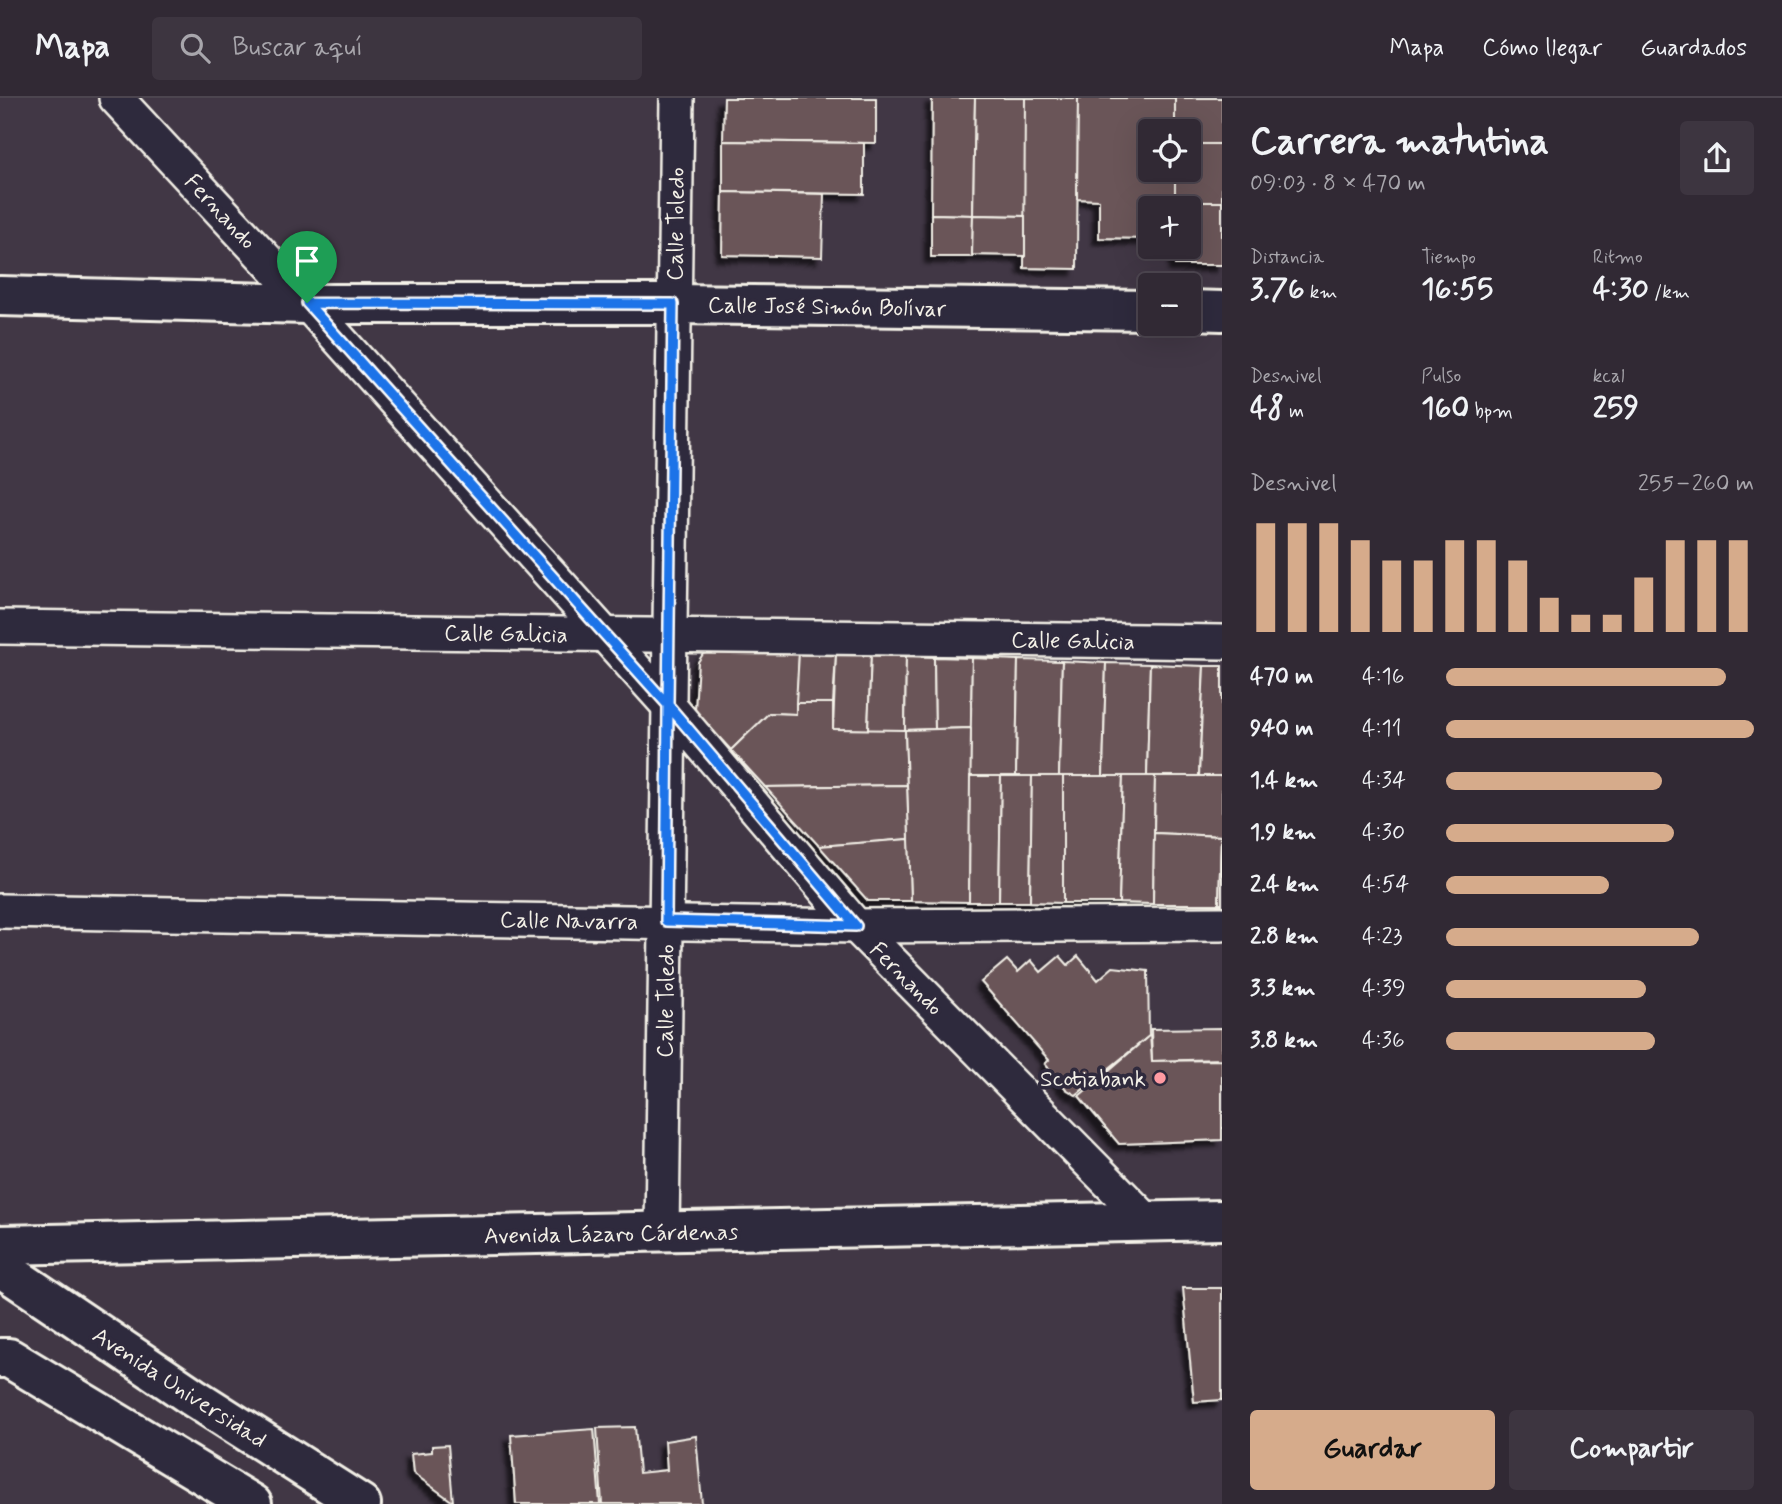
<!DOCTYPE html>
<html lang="es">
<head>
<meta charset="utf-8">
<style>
  body { margin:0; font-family:Mynerve,sans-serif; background:#3d3540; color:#f1f3f6; height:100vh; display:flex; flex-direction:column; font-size:26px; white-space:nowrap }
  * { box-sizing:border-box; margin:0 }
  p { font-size:23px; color:#a8a6ac }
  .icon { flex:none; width:38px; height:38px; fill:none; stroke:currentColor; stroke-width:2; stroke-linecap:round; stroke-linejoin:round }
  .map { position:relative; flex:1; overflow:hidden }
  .panel { display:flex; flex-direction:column; background:#312934; width:560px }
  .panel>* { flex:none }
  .controls { position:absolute; left:1138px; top:21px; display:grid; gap:14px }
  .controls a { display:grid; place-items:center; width:63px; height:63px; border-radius:7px; background:#312934; box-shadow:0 7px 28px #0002,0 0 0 2px #4c454f; font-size:35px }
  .pin { position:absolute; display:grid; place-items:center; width:60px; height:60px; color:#fff; margin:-72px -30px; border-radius:50% 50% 50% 0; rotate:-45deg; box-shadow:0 0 7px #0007 }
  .pin .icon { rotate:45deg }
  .round { display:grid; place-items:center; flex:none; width:74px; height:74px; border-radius:7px; background:#3d3540 }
  .headline { display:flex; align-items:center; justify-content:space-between; height:119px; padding:0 28px }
  h1 { font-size:38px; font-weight:800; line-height:52px }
  .stats { display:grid; grid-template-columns:repeat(3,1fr); gap:10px; height:119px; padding:7px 28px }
  .stats div { display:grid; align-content:center }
  .stats b { font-size:30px; font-weight:800 }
  .stats small { font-size:19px; font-weight:400 }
  .stats p { font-size:19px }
  .chart { height:196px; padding:14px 28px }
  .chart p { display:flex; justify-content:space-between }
  .chart svg { width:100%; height:126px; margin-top:7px; stroke:#d6ab8b; stroke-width:6 }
  .action { display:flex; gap:14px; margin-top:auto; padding:14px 28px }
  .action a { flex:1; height:80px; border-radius:7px; background:#d6ab8b; color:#111; font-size:28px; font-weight:800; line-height:80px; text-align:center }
  .action a+a { background:#3d3540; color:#f1f3f6 }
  ul { padding:0 28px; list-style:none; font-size:23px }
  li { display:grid; grid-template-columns:112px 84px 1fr; align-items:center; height:52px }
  li i { height:18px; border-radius:9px; background:#d6ab8b }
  header { display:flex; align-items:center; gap:42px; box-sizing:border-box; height:98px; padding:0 35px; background:#312934; border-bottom:2px solid #4c454f }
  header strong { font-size:33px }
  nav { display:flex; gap:38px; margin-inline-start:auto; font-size:24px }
  .search { width:490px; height:63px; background:#3d3540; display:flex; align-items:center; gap:18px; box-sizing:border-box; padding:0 24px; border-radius:7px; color:#a8a6ac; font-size:26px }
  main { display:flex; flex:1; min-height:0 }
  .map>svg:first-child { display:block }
  .building { fill:#6a5559; stroke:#f4f1e8; stroke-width:2; filter:url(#shadow) }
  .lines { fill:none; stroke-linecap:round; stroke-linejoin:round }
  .street-casing { stroke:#f4f1e8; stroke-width:38 }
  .secondary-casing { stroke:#f4f1e8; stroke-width:44 }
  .primary-casing { stroke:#f4f1e8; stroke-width:44 }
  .street { stroke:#2f2a3d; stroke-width:33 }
  .secondary { stroke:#2f2a3d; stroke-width:38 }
  .primary { stroke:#2f2a3d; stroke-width:38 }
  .route-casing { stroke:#fff; stroke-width:14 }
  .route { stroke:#1a73e8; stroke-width:9 }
  .poi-dot { fill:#ff9aa2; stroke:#2f2a3d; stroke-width:2.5 }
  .labels { text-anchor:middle; stroke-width:7; stroke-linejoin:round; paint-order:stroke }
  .street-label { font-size:23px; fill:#f4f1e8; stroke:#2f2a3d }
  .poi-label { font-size:23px; fill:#f4f1e8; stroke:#2f2a3d; text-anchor:end }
</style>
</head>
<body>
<header>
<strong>Mapa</strong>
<div class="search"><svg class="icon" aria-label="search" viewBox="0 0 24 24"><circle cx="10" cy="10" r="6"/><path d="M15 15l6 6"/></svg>Buscar aquí</div>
<nav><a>Mapa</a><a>Cómo llegar</a><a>Guardados</a></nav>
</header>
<main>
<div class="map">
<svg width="1222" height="1406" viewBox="0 0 1222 1406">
  <defs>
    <filter id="shadow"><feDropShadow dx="-6" dy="6" stdDeviation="2" flood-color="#0009"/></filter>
  </defs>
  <rect width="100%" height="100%" fill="#413745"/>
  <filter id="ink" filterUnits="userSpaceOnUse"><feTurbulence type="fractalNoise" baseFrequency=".0143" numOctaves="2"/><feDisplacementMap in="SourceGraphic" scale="14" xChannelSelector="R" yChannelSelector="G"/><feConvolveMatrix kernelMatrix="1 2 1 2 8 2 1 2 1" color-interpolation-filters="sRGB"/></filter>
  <g filter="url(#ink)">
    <g class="building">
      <path d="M724,0H876V45L723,43Z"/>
      <path d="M932,0H975L973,117L931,116Z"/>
      <path d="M975,0H1025V118L973,117Z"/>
      <path d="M1025,0H1078L1077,171L1024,170Z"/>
      <path d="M1078,0H1175V33H1150V72H1175V110H1150V141L1099,140V102L1077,101Z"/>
      <path d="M1175,0H1222V46H1188V33H1175Z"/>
      <path d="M723,43L864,45V96L723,94Z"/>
      <path d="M1188,46H1222V104H1175V72H1188Z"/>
      <path d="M723,94L824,96L822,159L722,157Z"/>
      <path d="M1175,104H1222V167H1175V149H1188V110H1175Z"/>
      <path d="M931,116L973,117L972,159H931Z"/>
      <path d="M973,117L1025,118V158L972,157Z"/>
      <path d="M711,553L799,555L796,616L769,615L731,652L695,613L698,564L703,556Z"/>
      <path d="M799,555L836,557L833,605H796Z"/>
      <path d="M836,557H871L868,632L833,631Z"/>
      <path d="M871,557L906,558L905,632H868Z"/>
      <path d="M906,558L934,559L935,631L905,632Z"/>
      <path d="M934,559L972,560L971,630L935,631Z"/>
      <path d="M972,560L1018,562L1016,678H970Z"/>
      <path d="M1018,562L1062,563L1059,678H1016Z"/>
      <path d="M1062,563L1106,565L1103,678H1059Z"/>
      <path d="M1106,565L1150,566L1147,678H1103Z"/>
      <path d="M1150,566L1204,568L1199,678H1147Z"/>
      <path d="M1204,568H1222V678H1199Z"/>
      <path d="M796,605H833V631L905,632L907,687L765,689L731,652L769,615L796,616Z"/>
      <path d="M971,630L969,804L911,803L905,632Z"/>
      <path d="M970,678H1001L999,804H969Z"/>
      <path d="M1001,678H1032L1030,804H999Z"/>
      <path d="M1032,678H1063V805L1030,804Z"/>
      <path d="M1063,678H1123L1119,805H1063Z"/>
      <path d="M1123,678H1155L1153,806L1119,805Z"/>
      <path d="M1155,678H1222V738L1154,735Z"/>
      <path d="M907,687L909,741L819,748L765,689Z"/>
      <path d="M1154,735L1221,738L1219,806H1153Z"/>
      <path d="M1221,738H1222V806H1219Z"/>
      <path d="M909,741L911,803H868L819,748Z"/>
      <path d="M1060,858L1068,867L1078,858L1098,882L1113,869L1148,873L1149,938L1076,997L1066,991L1045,966L1049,962L981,884L1007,862L1018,874L1031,862L1041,874Z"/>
      <path d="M1222,930V961L1152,963L1151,931Z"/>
      <path d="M1150,937L1152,963L1222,962V1042L1119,1046L1079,998Z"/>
      <path d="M1183,1190H1222V1302L1194,1304Z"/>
      <path d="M635,1329L639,1375L667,1372L665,1343L696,1338L702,1406H602L597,1330Z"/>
      <path d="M594,1331L600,1406H516L511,1337Z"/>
      <path d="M448,1347L453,1404L413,1375L411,1356L432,1354V1348Z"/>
    </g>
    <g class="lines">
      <defs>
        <g id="street">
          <path d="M116,0L302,200L668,607L856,828L1149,1125"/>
          <path d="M0,529L1222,544"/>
          <path d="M0,813L856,828L1222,826"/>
          <path d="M662,1134L677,0"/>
        </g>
        <g id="secondary">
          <path d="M0,198L307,206H673L1150,212"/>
          <path d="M1188,212L1222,213"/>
          <path d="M0,1169L193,1299L361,1406"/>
          <path d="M0,1260H9L252,1406"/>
        </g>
        <path id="primary" d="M0,1147L1222,1122"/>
      </defs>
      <use href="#street" class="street-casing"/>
      <use href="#secondary" class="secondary-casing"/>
      <use href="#primary" class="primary-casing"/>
      <use href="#street" class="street"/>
      <use href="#secondary" class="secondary"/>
      <use href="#primary" class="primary"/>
    </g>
  </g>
  <g class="lines" filter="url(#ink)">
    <defs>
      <path id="route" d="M307,205L668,607L666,823L856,828L668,607L673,206L307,205"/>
    </defs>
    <use href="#route" class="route-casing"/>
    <use href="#route" class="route"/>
  </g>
  <circle class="poi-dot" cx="1160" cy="980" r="7"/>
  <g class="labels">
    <g class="street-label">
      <text transform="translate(221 113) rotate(47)" y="8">Fernando</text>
      <text transform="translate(675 126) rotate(-89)" y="8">Calle Toledo</text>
      <text transform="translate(827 208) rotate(1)" y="8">Calle José Simón Bolívar</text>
      <text transform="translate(506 535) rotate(1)" y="8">Calle Galicia</text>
      <text transform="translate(1073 542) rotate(1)" y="8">Calle Galicia</text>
      <text transform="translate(569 822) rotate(1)" y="8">Calle Navarra</text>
      <text transform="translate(907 880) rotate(45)" y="8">Fernando</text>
      <text transform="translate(665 903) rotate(-89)" y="8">Calle Toledo</text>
      <text transform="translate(611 1135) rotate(-1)" y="8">Avenida Lázaro Cárdenas</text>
      <text transform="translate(180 1289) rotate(33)" y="8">Avenida Universidad</text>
    </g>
    <g class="poi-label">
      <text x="1146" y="988">Scotiabank</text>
    </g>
  </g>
</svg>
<div class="controls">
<a><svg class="icon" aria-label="locate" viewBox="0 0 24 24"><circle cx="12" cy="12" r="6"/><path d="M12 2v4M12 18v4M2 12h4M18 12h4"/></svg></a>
<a>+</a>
<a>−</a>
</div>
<div class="pin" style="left:307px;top:205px;background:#1e9e55"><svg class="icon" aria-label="arrive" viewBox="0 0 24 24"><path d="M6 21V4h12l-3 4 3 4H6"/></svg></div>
</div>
<section class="panel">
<div class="headline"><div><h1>Carrera matutina</h1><p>09:03 · 8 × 470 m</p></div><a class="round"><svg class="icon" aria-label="share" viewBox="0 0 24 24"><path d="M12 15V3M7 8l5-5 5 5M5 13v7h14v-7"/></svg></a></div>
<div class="stats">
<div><p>Distancia</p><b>3.76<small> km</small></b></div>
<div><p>Tiempo</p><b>16:55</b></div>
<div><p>Ritmo</p><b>4:30<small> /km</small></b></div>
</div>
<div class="stats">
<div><p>Desnivel</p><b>48<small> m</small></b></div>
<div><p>Pulso</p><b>160<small> bpm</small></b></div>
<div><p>kcal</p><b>259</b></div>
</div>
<div class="chart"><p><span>Desnivel</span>255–260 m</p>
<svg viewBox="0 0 160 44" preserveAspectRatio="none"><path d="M5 44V6M15 44V6M25 44V6M35 44V12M45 44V19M55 44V19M65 44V12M75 44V12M85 44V19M95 44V32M105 44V38M115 44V38M125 44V25M135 44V12M145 44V12M155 44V12"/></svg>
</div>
<ul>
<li><b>470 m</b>4:16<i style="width:91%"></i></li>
<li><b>940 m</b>4:11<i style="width:100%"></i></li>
<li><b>1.4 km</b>4:34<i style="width:70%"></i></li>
<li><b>1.9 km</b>4:30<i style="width:74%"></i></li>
<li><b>2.4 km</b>4:54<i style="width:53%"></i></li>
<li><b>2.8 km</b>4:23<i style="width:82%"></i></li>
<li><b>3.3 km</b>4:39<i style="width:65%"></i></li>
<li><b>3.8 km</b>4:36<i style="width:68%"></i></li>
</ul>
<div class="action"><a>Guardar</a><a>Compartir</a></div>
</section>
</main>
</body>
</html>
